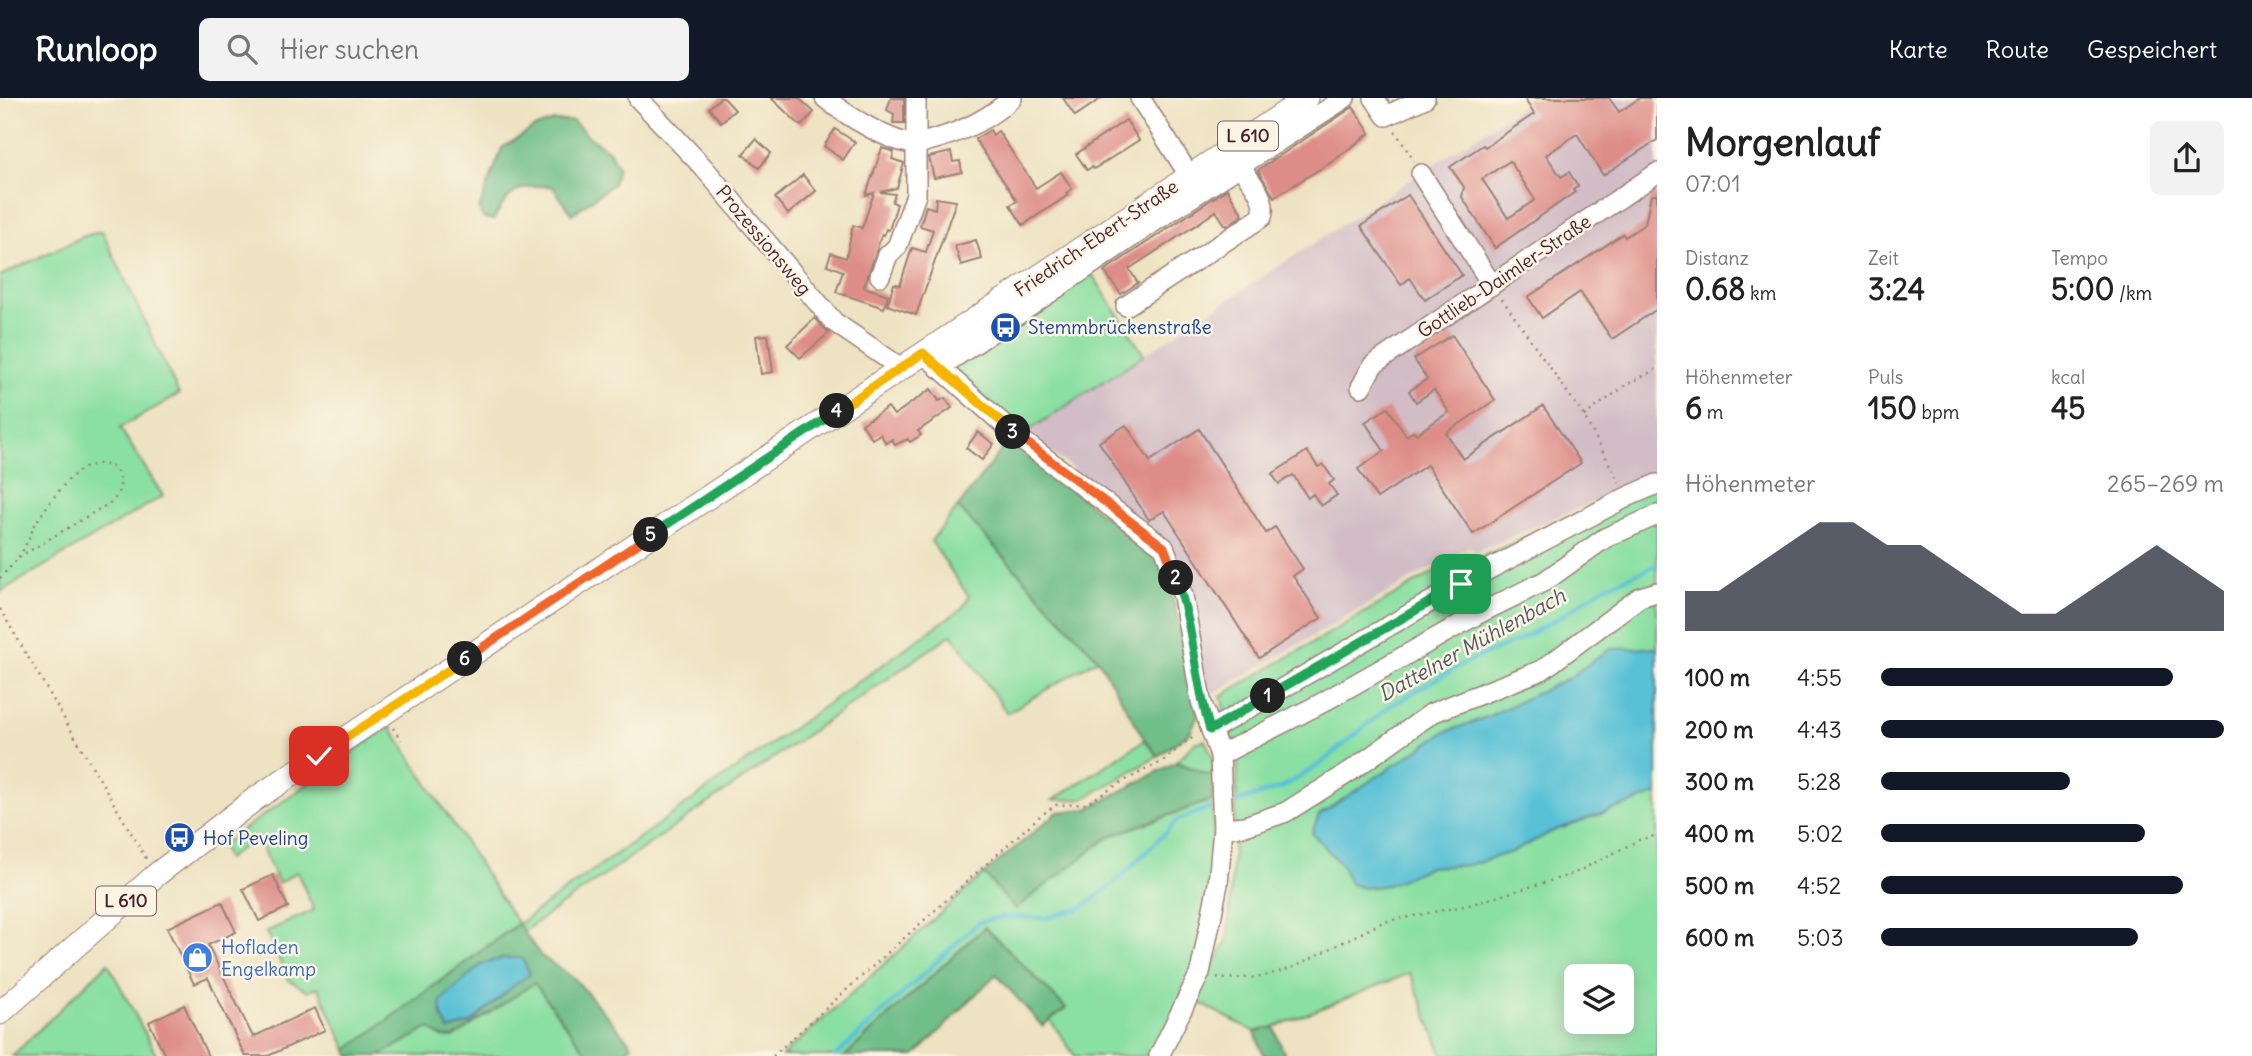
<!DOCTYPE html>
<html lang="de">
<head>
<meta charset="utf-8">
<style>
  body { margin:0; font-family:Delius,sans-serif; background:#f2f2f2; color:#222; height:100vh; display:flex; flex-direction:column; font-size:26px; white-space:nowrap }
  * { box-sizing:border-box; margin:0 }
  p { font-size:23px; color:#767676 }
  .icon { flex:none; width:38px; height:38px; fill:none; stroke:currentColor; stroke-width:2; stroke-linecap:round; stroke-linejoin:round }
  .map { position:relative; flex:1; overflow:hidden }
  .details { display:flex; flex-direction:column; background:#fff; width:595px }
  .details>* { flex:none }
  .tools { position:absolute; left:1564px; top:866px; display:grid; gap:14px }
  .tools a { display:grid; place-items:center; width:70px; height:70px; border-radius:10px; background:#fff; box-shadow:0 4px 18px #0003; font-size:35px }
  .pin { position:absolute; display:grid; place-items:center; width:60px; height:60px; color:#fff; margin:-30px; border-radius:14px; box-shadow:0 4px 10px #0006 }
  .km { position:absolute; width:35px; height:35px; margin:-18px; border-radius:50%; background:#222; color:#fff; font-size:19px; line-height:35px; text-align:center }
  .round { display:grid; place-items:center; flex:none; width:74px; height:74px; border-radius:10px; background:#f2f2f2 }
  .summary { display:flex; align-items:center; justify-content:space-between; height:119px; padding:0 28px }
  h1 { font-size:38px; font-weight:700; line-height:52px }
  .figures { display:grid; grid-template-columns:repeat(3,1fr); gap:10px; height:119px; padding:7px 28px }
  .figures div { display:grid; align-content:center }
  .figures b { font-size:30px; font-weight:700 }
  .figures small { font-size:19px; font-weight:400 }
  .figures p { font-size:19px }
  .chart { height:196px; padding:14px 28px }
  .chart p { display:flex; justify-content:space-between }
  .chart svg { width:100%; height:126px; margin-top:7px; fill:#111827; opacity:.7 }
  ul { padding:0 28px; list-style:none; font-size:23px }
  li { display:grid; grid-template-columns:112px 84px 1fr; align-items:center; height:52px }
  li i { height:18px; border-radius:9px; background:#111827 }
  header { display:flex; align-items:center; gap:42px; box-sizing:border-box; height:98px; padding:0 35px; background:#111827; color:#fff }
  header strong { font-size:33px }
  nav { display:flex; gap:38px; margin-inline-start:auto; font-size:24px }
  .search { width:490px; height:63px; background:#f2f2f2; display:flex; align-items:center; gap:18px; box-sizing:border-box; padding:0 24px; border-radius:10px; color:#767676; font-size:26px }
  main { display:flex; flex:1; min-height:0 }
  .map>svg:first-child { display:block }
  .industrial { fill:#d2bdc6 }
  .green { fill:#8adfa2; stroke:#6a7f66; stroke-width:2; fill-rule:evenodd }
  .forest { fill:#6fbe88; stroke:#5c6e5a; stroke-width:2 }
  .water { fill:#58c1d5; stroke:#517080; stroke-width:2 }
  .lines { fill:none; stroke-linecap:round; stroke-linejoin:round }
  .stream { stroke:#58c1d5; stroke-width:4.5 }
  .building { fill:#dd8c87; fill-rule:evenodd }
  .minor-casing { stroke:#9c8076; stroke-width:22 }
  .major-casing { stroke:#9c8076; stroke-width:25 }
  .path { stroke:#9c8076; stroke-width:2.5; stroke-dasharray:2 5; stroke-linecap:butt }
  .minor { stroke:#fff; stroke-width:19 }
  .major { stroke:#fff; stroke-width:23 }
  .split-1-casing { stroke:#fff; stroke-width:14 }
  .split-2-casing { stroke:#fff; stroke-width:14 }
  .split-3-casing { stroke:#fff; stroke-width:14 }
  .split-4-casing { stroke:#fff; stroke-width:14 }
  .split-5-casing { stroke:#fff; stroke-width:14 }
  .split-6-casing { stroke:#fff; stroke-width:14 }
  .split-7-casing { stroke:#fff; stroke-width:14 }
  .split-1 { stroke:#22a559; stroke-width:9 }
  .split-2 { stroke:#22a559; stroke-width:9 }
  .split-3 { stroke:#f0652b; stroke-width:9 }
  .split-4 { stroke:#f5b400; stroke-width:9 }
  .split-5 { stroke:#22a559; stroke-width:9 }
  .split-6 { stroke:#f0652b; stroke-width:9 }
  .split-7 { stroke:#f5b400; stroke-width:9 }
  .labels { text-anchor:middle; stroke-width:5; stroke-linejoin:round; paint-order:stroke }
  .shield { fill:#fcf5e5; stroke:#7f5f63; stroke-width:2 }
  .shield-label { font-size:18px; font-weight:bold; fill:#4a1f2b }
  .street-label { font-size:19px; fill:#4a1f2b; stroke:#fcf5e5 }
  .transit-label { font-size:19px; fill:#164399; stroke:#fcf5e5; text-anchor:start }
  .shop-label { font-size:19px; fill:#366cbe; stroke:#fcf5e5; text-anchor:start }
  .water-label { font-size:21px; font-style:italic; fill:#4f5866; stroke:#fcf5e5 }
</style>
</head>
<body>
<header>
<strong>Runloop</strong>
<div class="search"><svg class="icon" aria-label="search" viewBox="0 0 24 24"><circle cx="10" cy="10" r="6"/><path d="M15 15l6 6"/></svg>Hier suchen</div>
<nav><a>Karte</a><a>Route</a><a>Gespeichert</a></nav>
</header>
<main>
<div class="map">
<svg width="1657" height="958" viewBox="0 0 1657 958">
  <rect width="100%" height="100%" fill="#fcf5e5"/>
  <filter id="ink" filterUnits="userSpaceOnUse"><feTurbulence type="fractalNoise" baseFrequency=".0143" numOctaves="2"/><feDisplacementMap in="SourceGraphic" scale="14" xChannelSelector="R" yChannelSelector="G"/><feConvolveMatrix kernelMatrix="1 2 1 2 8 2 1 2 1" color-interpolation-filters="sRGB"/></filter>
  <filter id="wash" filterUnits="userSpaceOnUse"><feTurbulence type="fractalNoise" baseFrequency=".00686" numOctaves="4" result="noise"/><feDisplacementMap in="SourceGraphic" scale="28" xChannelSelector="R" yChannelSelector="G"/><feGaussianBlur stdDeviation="1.57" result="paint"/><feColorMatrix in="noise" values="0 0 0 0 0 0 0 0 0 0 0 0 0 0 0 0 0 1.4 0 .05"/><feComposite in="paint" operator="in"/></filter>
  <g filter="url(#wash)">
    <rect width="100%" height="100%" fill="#ede2c1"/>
    <path class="industrial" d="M1535,0H1657V377L1476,454L1469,448L1201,603L1172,445L1025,335Z"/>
    <g class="green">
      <path d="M102,133L179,296L120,330L163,398L0,494V178L82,139Z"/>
      <path d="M1090,173L1144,257L1025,335L949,268Z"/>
      <path d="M1657,385V814L1653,816L1657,831V958H1443L1410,875L1274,929L1255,934L1194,902L1228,841L1238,668L1221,598L1466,456L1475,461ZM1577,878H1622V924H1577Z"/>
      <path d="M958,409L1098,561L1007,615L952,536L524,833L517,826L347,952L318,889L308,893L289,882L266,834L314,812L297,774L279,785L256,739L227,761L221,747L390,628L518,826L962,510L969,499L931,443Z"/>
      <path d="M1145,642L1158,658L1083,701L1053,702Z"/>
      <path d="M1205,642L1213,660V678L1176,664L1195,645Z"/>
      <path d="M1212,702L1214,761L1200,848L1179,904L1154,958H1075L1050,922L1065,910L985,829L845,958H782L984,776L1015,811L1110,738Z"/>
      <path d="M108,865L157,958H12Z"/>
      <path d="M534,884L589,958H379L430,929L442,939L453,940Z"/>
    </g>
    <g class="forest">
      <path d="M554,23H573L588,38L609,53L618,69L613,86L572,116L552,88C514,88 512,92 493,122L483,120L479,111L502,50L536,29Z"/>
      <path d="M1009,342L1157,460L1171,492L1198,617L1190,634L1158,658L1145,642L1098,561L958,409Z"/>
      <path d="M1176,664L1213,678L1212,702L1110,738L1015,811L984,776L1058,714L1088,711Z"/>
      <path d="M518,826L541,858L575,881L632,947L620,958H589L534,885L453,940L442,939L429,930L379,958H350L347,952Z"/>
      <path d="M985,829L1066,910L1042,928L996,876L915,958H845Z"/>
      <path d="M1274,929L1285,958H1264L1255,934Z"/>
    </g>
    <g class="water">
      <path d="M1657,550V696L1553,733L1515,753L1469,767L1430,769L1388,787L1364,790L1350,786L1343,769L1312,735L1319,717L1443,635L1489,618L1569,580L1610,551Z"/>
      <path d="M504,860H522L530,876L512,889L471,925L449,932L442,918L441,903L482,866Z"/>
    </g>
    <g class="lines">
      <g class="stream">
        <path d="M1236,704L1281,690L1319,667L1387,610L1462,566L1517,543L1560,519L1604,489L1657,467"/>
        <path d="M836,958L978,825L1001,819L1047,820L1083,809L1118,782L1178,722L1211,709"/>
      </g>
    </g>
    <g id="blocks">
      <g class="building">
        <path d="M720,0H724L735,12L721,24L709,10Z"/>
        <path d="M771,0H799L814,14L801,28Z"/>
        <path d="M891,0H904V25H893L894,16L887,12Z"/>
        <path d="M1063,0H1102L1075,18Z"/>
        <path d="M1524,0H1609L1619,14L1640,0H1657V42L1603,77L1577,36L1546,57L1561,79L1569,74L1578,88L1573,92L1575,94L1495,150L1462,99L1464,89L1450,69L1483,47L1485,49L1534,16ZM1510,63L1535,102L1508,120L1482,81Z"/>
        <path d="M1353,9L1370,35L1333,63L1274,99L1258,72Z"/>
        <path d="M1126,22L1139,42L1094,71L1092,69L1087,72L1076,56Z"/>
        <path d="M835,31L855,44L843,62L824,48Z"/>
        <path d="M990,32L993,37L998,33L1036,90L1061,74L1072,91L1066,95L1068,97L1023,127L1010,107L1017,103L975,41Z"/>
        <path d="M756,41L771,55L759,70L743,56Z"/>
        <path d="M882,50L894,54L892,61L904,65L897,90L880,94L895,96L892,104L897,106L889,132L886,131L884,137L882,136L864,189L888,197L884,210L836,194L843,173L827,167L831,155L846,160L853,127L862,130L874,95L866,97Z"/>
        <path d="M951,54L953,64L960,63L962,74L934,80L929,59Z"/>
        <path d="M803,77L816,93L788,116L775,100Z"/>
        <path d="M1227,91L1243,117L1226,128L1216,113L1193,129L1129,171L1138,185L1121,196L1104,173Z"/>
        <path d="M1408,97L1462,177L1425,202L1410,180L1401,187L1361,128Z"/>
        <path d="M1651,97H1657V211L1612,241L1580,194L1542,220L1528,199L1623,136L1625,139L1645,126Z"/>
        <path d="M936,100L956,103L916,217L887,207L894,186L900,187L912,150L926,154L933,132L920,128L926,108L935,111Z"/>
        <path d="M976,142L982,161L961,167L955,148Z"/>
        <path d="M815,220L829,235L800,260L787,247Z"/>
        <path d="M768,237L773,274L761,276L756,238Z"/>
        <path d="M1452,237L1495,302L1446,335L1463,361L1543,308L1581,365L1473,436L1427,367L1377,400L1358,371L1384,353L1365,324L1388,310L1406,338L1414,333L1416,336L1449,314L1434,292L1416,304L1409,293L1427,281L1414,261Z"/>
        <path d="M931,291L939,303L945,300L952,310L918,333L921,337L910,344L908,341L895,347L892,341L886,345L880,336L872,341L862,326L888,309L894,317Z"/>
        <path d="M1126,327L1150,363L1199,331L1266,435L1275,429L1303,471L1293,478L1321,520L1259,560L1164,413L1149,422L1099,344Z"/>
        <path d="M978,334L994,346L982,362L966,350Z"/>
        <path d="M1307,353L1318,369L1323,366L1334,382L1329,386L1337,397L1321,408L1313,396L1308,400L1293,377L1279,386L1272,376Z"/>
        <path d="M273,777L288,809L259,823L243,791Z"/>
        <path d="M222,804L236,834L208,847L253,939L315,910L325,932L268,958H245L208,880L194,886L167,830Z"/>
        <path d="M184,907L208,958H165L149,924Z"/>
      </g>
    </g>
  </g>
  <g filter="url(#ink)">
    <use href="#blocks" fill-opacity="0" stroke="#9c8076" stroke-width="2"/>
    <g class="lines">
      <defs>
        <g id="minor">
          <path d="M638,0L704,70L834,224L901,270"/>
          <path d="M825,0C844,16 892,46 916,46C921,46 927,43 932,42C962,34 989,21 1012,0"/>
          <path d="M1140,0L1189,77"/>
          <path d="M1374,0L1386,18L1425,0"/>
          <path d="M1421,76L1492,187"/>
          <path d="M880,178L888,157L897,149L916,97V0"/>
          <path d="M1126,208L1262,119C1268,100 1250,83 1240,68"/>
          <path d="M923,255L1020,341L1164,449L1183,498L1201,603L1220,657L1223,730L1218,786L1200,875L1159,958"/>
          <path d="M939,270L1154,124L1345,0"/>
          <path d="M1361,289L1373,267L1657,75"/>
          <path d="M1211,632L1461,486L1627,399L1657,386"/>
          <path d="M1220,657L1318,607L1478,516L1545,483L1605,440L1657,417"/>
          <path d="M1223,730L1245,728L1286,714L1348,675L1432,615L1542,572L1640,499L1657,494"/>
        </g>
        <path id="major" d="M0,915L156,777L255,701L1307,0"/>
      </defs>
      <use href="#minor" class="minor-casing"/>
      <use href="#major" class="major-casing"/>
      <g class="path">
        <path d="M1395,33L1414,63"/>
        <path d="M1502,201L1584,318L1619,384"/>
        <path d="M1584,318L1626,287L1657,271"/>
        <path d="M0,480C6,473 13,467 18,460C26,449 30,436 36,425C46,409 66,380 82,371C109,356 133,377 113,403L19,459"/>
        <path d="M0,511L147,762"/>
        <path d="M393,630L401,642"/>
        <path d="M1217,879L1223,881L1261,879L1292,870L1383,824L1469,807L1573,776L1639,742L1657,737"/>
        <path d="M773,958L1040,718L1056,707L1086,706L1120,685L1163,663L1188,642L1195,639"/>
      </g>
      <use href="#minor" class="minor"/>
      <use href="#major" class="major"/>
    </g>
  </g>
  <g class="lines" filter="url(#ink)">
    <defs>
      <path id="split-1" d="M1268,598L1461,486"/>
      <path id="split-2" d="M1176,480C1194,529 1195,583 1210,632L1268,598"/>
      <path id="split-3" d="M1013,334L1164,449L1176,480"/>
      <path id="split-4" d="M837,313L923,255L1013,334"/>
      <path id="split-5" d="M651,437L837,313"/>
      <path id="split-6" d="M465,561L651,437"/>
      <path id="split-7" d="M319,658L465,561"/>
    </defs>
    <use href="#split-1" class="split-1-casing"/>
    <use href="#split-2" class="split-2-casing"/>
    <use href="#split-3" class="split-3-casing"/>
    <use href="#split-4" class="split-4-casing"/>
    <use href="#split-5" class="split-5-casing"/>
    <use href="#split-6" class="split-6-casing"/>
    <use href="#split-7" class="split-7-casing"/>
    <use href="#split-1" class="split-1"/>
    <use href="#split-2" class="split-2"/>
    <use href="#split-3" class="split-3"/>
    <use href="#split-4" class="split-4"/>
    <use href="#split-5" class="split-5"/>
    <use href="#split-6" class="split-6"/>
    <use href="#split-7" class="split-7"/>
  </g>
  <defs>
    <symbol id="bus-disc" viewBox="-11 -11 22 22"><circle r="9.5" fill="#1a4fb4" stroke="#fcf5e5"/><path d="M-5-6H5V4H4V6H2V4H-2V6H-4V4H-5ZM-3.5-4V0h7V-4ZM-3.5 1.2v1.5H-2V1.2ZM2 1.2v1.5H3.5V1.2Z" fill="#fff"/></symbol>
    <symbol id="shop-disc" viewBox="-11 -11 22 22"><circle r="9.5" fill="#3f7fe0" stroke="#fcf5e5"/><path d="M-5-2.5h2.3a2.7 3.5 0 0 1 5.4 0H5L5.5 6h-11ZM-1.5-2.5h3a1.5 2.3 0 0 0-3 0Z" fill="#fff"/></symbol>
  </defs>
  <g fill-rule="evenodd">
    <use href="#bus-disc" x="988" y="212" width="35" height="35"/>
    <use href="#bus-disc" x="162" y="722" width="35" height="35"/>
    <use href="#shop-disc" x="180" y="842" width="35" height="35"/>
  </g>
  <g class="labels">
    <g class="shield">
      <rect x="1218" y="23.5" width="60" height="29" rx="5"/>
      <rect x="96" y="788.5" width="60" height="29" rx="5"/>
    </g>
    <g class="shield-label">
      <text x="1248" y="44">L 610</text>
      <text x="126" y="809">L 610</text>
    </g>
    <g class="street-label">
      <text transform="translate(1096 140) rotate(-34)" y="7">Friedrich-Ebert-Straße</text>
      <text transform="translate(764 142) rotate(50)" y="7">Prozessionsweg</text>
      <text transform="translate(1504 178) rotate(-34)" y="7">Gottlieb-Daimler-Straße</text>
    </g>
    <g class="transit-label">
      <text x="1028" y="236">Stemmbrückenstraße</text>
      <text x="203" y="747">Hof Peveling</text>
    </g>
    <g class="shop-label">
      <text x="221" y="856">Hofladen<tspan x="221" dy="22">Engelkamp</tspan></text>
    </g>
    <g class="water-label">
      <text transform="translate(1472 547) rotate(-29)" y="7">Dattelner Mühlenbach</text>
    </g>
  </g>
</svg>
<div class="tools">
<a><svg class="icon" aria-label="layers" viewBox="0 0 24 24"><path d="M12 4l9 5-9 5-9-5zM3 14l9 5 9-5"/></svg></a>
</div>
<div class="pin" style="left:1461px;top:486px;background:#1e9e55"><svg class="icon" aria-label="arrive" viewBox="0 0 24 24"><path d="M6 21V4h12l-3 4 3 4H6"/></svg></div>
<div class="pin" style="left:319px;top:658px;background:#d93025"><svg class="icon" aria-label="check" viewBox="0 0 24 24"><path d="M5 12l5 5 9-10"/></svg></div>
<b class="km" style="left:1268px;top:598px">1</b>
<b class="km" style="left:1176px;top:480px">2</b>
<b class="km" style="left:1013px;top:334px">3</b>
<b class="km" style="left:837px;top:313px">4</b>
<b class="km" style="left:651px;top:437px">5</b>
<b class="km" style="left:465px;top:561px">6</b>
</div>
<section class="details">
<div class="summary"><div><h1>Morgenlauf</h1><p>07:01</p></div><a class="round"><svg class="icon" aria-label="share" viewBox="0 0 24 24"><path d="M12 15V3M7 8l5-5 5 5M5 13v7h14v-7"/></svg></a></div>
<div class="figures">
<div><p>Distanz</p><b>0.68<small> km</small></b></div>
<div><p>Zeit</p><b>3:24</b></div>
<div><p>Tempo</p><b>5:00<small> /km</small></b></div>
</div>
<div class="figures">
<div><p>Höhenmeter</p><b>6<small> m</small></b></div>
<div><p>Puls</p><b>150<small> bpm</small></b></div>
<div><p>kcal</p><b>45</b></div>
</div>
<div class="chart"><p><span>Höhenmeter</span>265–269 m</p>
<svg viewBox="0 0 160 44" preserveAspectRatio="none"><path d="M0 44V30L10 30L20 22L30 14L40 6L50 6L60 14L70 14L80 22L90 30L100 38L110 38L120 30L130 22L140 14L150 22L160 30V44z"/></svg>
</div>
<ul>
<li><b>100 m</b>4:55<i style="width:85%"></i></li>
<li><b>200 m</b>4:43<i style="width:100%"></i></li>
<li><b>300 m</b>5:28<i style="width:55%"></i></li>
<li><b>400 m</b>5:02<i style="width:77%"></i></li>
<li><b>500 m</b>4:52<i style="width:88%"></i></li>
<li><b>600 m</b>5:03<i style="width:75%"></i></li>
</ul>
</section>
</main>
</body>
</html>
